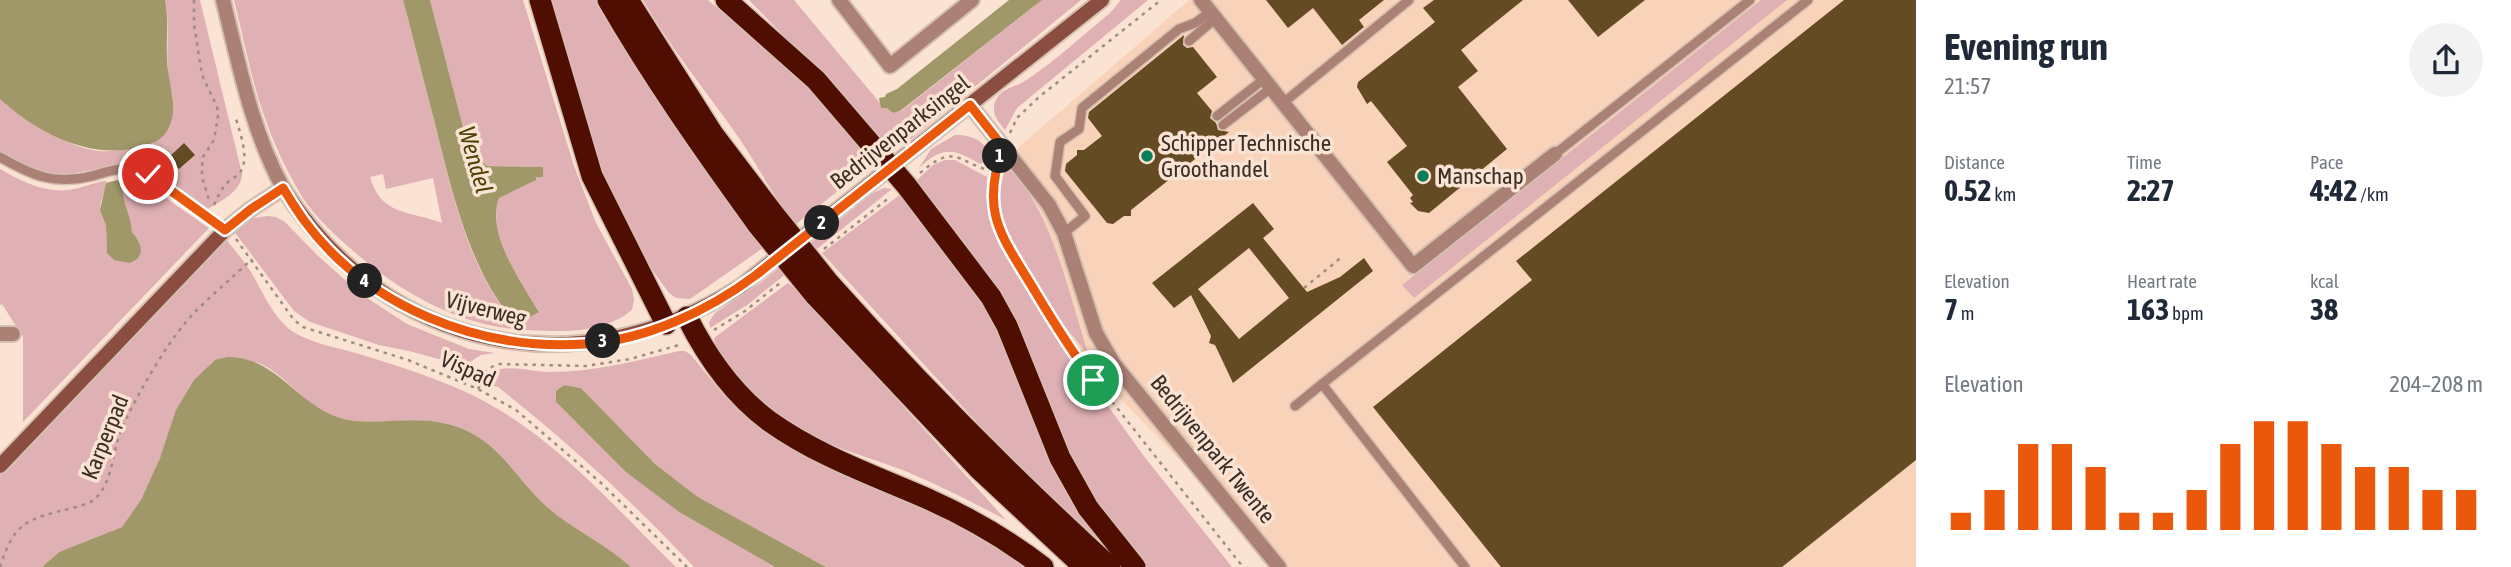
<!DOCTYPE html>
<html lang="en">
<head>
<meta charset="utf-8">
<style>
  body { margin:0; font-family:"Asap Condensed",sans-serif; background:#f2f2f3; color:#1f2937; height:100vh; display:flex; flex-direction:column; font-size:26px; white-space:nowrap }
  * { box-sizing:border-box; margin:0 }
  p { font-size:23px; color:#747a83 }
  .icon { flex:none; width:38px; height:38px; fill:none; stroke:currentColor; stroke-width:2; stroke-linecap:round; stroke-linejoin:round }
  .map { position:relative; flex:1; overflow:hidden }
  .sheet { display:flex; flex-direction:column; background:#fff; width:595px }
  .sheet>* { flex:none }
  .pin { position:absolute; display:grid; place-items:center; width:60px; height:60px; color:#fff; margin:-30px; border:4px solid #fff; border-radius:50%; box-shadow:0 2px 7px #0007 }
  .km { position:absolute; width:35px; height:35px; margin:-18px; border-radius:50%; background:#222; color:#fff; font-size:19px; line-height:35px; text-align:center }
  .round { display:grid; place-items:center; flex:none; width:74px; height:74px; border-radius:37px; background:#f2f2f3 }
  .overview { display:flex; align-items:center; justify-content:space-between; height:119px; padding:0 28px }
  h1 { font-size:38px; font-weight:700; line-height:52px }
  .stats { display:grid; grid-template-columns:repeat(3,1fr); gap:10px; height:119px; padding:7px 28px }
  .stats div { display:grid; align-content:center }
  .stats b { font-size:30px; font-weight:700 }
  .stats small { font-size:19px; font-weight:400 }
  .stats p { font-size:19px }
  .chart { height:196px; padding:14px 28px }
  .chart p { display:flex; justify-content:space-between }
  .chart svg { width:100%; height:126px; margin-top:7px; stroke:#ea580c; stroke-width:6 }
  main { display:flex; flex:1; min-height:0 }
  .map>svg:first-child { display:block }
  .built { fill:#f8d3ba }
  .green { fill:#dfb0b4; fill-rule:evenodd }
  .water { fill:#a19869 }
  .building { fill:#644b24; fill-rule:evenodd }
  .lines { fill:none; stroke-linecap:round; stroke-linejoin:round }
  .lane-casing { stroke:#d4bfb1; stroke-width:12 }
  .street-casing { stroke:#d4bfb1; stroke-width:18 }
  .secondary-casing { stroke:#d4bfb1; stroke-width:18 }
  .highway-casing { stroke:#d4bfb1; stroke-width:24 }
  .path { stroke:#a08d82; stroke-width:2.5; stroke-dasharray:3.5 5; stroke-linecap:butt }
  .lane { stroke:#ab8075; stroke-width:9 }
  .street { stroke:#ab8075; stroke-width:14 }
  .secondary { stroke:#8a4d3f; stroke-width:14 }
  .highway { stroke:#500d01; stroke-width:21 }
  .highway-bridge-casing { stroke:#d4bfb1; stroke-width:24; stroke-linecap:butt }
  .highway-bridge { stroke:#500d01; stroke-width:21 }
  .route-casing { stroke:#fff; stroke-width:14 }
  .route { stroke:#ea580c; stroke-width:9 }
  .poi-dot { fill:#0d7c58; stroke:#fbe3d3; stroke-width:2.5 }
  .labels { text-anchor:middle; stroke-width:7; stroke-linejoin:round; paint-order:stroke }
  .street-label { font-size:23px; fill:#3a2e27; stroke:#fbe3d3 }
  .poi-label { font-size:23px; fill:#3a2e27; stroke:#fbe3d3; text-anchor:start }
  .water-label { font-size:24px; font-style:italic; fill:#4b4103; stroke:#fbe3d3 }
</style>
</head>
<body>
<main>
<div class="map">
<svg width="1916" height="567" viewBox="0 0 1916 567">
  <rect width="100%" height="100%" fill="#fbe3d3"/>
  <path class="built" d="M1189,0H1916V567H1282L943,213Z"/>
  <g class="green">
    <path d="M165,0H200L242,174C242,191 221,201 208,209L180,191L118,166L61,175L37,171L18,164L0,152V99C22,119 70,149 100,151C119,152 136,148 154,143L173,97C162,65 172,32 165,0Z"/>
    <path d="M234,0H403C414,43 425,86 436,129C452,193 470,276 517,324L539,311C520,282 487,235 499,198L536,177L542,167L487,166L469,150L430,0H523L574,166L596,223L632,289L634,300L632,310C603,334 562,332 526,330C459,327 400,292 351,249C336,236 319,220 307,204C291,180 274,145 265,118C251,80 244,39 234,0ZM383,174L386,189L433,178L442,223C409,210 382,217 370,177Z"/>
    <path d="M548,0H601C652,84 700,172 763,248L690,299L676,298L669,293L645,260L605,185Z"/>
    <path d="M643,0H708L808,88L867,153L871,165L796,224C773,198 759,167 739,138C707,92 671,49 643,0Z"/>
    <path d="M749,0H794L880,103L881,108L887,107L893,113L901,111L1042,0H1081L911,139L885,141L874,136L845,99Z"/>
    <path d="M1121,0H1148L1017,108L1005,130C998,121 991,114 995,102C1001,87 1014,88 1025,81C1054,62 1083,35 1110,13Z"/>
    <path d="M1761,0H1787L1414,298L1402,285Z"/>
    <path d="M955,135C975,135 982,141 994,157L980,164C953,148 942,146 919,168L931,149Z"/>
    <path d="M945,160H955L987,177L986,198L994,233L1000,247L1043,315L1143,455L1232,567H1142L1084,488L1027,359L918,194L917,180L933,165Z"/>
    <path d="M1006,167C1052,206 1070,300 1089,356L1054,313L1014,250L999,211L1000,186Z"/>
    <path d="M0,169C22,181 43,193 69,190C82,188 94,182 107,181L100,206L106,225L107,253L130,263L135,260V236L132,232L127,211L123,207L122,184L117,180H133L147,185L209,228L23,422V337L2,304L0,305Z"/>
    <path d="M884,188L892,189L747,305L710,328L709,322L715,313L759,284L873,193Z"/>
    <path d="M901,194L988,301L1125,567H1119L1037,488L822,253Z"/>
    <path d="M267,216L276,217L285,222L318,256L361,294L407,324L469,349L495,353L481,355L464,366L409,351L379,345L310,322L294,311L233,230L250,219Z"/>
    <path d="M225,238C234,249 243,260 251,272C262,291 272,315 289,329C308,343 336,347 359,354C392,364 427,375 459,389C547,427 609,502 676,567H631C605,543 571,529 545,505C510,472 496,434 443,423C410,416 367,427 337,417C305,406 290,379 263,365C251,359 229,361 215,360L210,365L160,458L141,501L122,527L59,552L42,567H0V476Z"/>
    <path d="M788,283L801,293L1006,520C974,503 943,487 910,473C878,460 845,452 815,437C785,422 718,372 714,338Z"/>
    <path d="M679,351H685L691,355L721,392L760,426L803,455L899,491L1039,567H826L698,497L655,464L581,388L564,385L556,391V402L627,472L679,512L775,567H694C633,502 568,442 498,387L489,385C491,381 491,373 495,371C505,364 537,372 549,372C594,372 635,361 679,351Z"/>
  </g>
  <g class="water">
    <path d="M0,0H165C169,20 166,39 167,58C167,76 174,93 173,111C173,117 170,126 167,131C161,141 151,144 140,147C90,161 36,132 0,99Z"/>
    <path d="M403,0H430L469,150L487,166L543,167V177H536V180L499,198C486,234 521,282 539,312L517,324C470,275 451,188 435,124C424,83 414,41 403,0Z"/>
    <path d="M1009,0H1042L900,111L893,113L887,108H881L879,98L885,97L886,94L897,89Z"/>
    <path d="M117,180L122,184C122,204 131,214 132,232C141,243 147,256 130,263L114,260L107,253L106,225L100,210L106,183Z"/>
    <path d="M227,357C274,357 292,397 332,415C364,429 408,415 443,423C496,434 510,472 545,505C571,529 605,543 631,567H42L59,552L122,527L141,500L160,458L176,410L194,380L215,360Z"/>
    <path d="M564,385L581,388L655,464L698,497L826,567H775L679,512L626,472L556,402V391Z"/>
  </g>
  <g class="building">
    <path d="M1266,0H1384L1359,20L1364,27L1342,45L1313,8L1288,28Z"/>
    <path d="M1434,0H1523L1461,50L1478,71L1458,87L1507,149L1429,213L1418,211L1410,203L1413,202L1410,198L1413,195L1387,162L1407,146L1371,101L1367,104L1357,87L1358,82L1435,22L1423,8Z"/>
    <path d="M1568,0H1645L1598,37Z"/>
    <path d="M1844,0H1916V460L1782,567H1501L1373,407L1532,280L1516,261Z"/>
    <path d="M1184,35L1183,45L1187,48L1193,47L1217,77L1197,93L1212,111L1210,118L1216,123L1218,130L1229,132L1131,210V216H1124L1113,224L1107,223L1065,171L1066,164L1077,155V150H1084L1102,136L1088,118L1089,112Z"/>
    <path d="M184,143L195,155L179,169L168,158Z"/>
    <path d="M1253,203L1274,229L1263,238L1307,292L1340,277L1364,258L1373,271L1233,383L1215,345L1209,343L1211,336L1191,295L1174,308L1152,283ZM1249,248L1289,298L1239,339L1198,289Z"/>
  </g>
  <g class="lines">
    <defs>
      <g id="lane">
        <path d="M1189,41L1216,18"/>
        <path d="M1283,103L1409,0"/>
        <path d="M1217,116L1264,79"/>
        <path d="M1223,125L1271,88"/>
        <path d="M1555,154L1750,0"/>
        <path d="M0,157C33,176 54,185 92,176C104,173 118,167 130,169C158,172 202,213 225,230"/>
        <path d="M1064,233L1085,216L1055,176L1060,142L1079,129L1082,108L1179,29L1195,23L1210,12"/>
        <path d="M1295,406L1322,384"/>
        <path d="M1465,567L1322,384L1808,0"/>
      </g>
      <g id="street">
        <path d="M223,0C239,64 251,129 283,188"/>
        <path d="M839,0L890,66L972,0"/>
        <path d="M1201,0L1413,266L1555,154"/>
        <path d="M970,105L1049,205L1064,233L1096,333L1114,364L1279,567"/>
        <path d="M0,334H13"/>
      </g>
      <path id="secondary" d="M0,466L225,230L251,209L283,188C387,353 578,390 741,286L1102,0"/>
      <g id="highway">
        <path d="M540,0L592,176L666,324"/>
        <path d="M608,0C653,78 705,152 758,225"/>
        <path d="M628,0L713,134L773,213"/>
        <path d="M726,0L816,80L906,185L991,297L1007,326L1060,458L1088,508L1135,567"/>
        <path d="M829,283C918,383 1012,477 1110,567"/>
        <path d="M815,295L979,469L1084,567"/>
        <path d="M687,317C706,355 734,395 769,421C818,456 873,475 928,499C968,517 1008,540 1043,567"/>
      </g>
    </defs>
    <use href="#lane" class="lane-casing"/>
    <use href="#street" class="street-casing"/>
    <use href="#secondary" class="secondary-casing"/>
    <use href="#highway" class="highway-casing"/>
    <g class="path">
      <path d="M194,0V24L202,75L217,107L218,116L214,140L203,157L202,166V177L209,200"/>
      <path d="M1010,133L1017,118L1039,97L1161,0"/>
      <path d="M997,165L993,185L994,210L1005,243L1064,341L1243,567"/>
      <path d="M920,173C956,142 956,162 994,172"/>
      <path d="M214,205C218,196 222,187 229,181C232,178 236,177 238,175C252,160 239,131 235,115"/>
      <path d="M236,239L294,320L303,327L408,360L478,389L516,410L600,482L687,567"/>
      <path d="M824,249L890,197"/>
      <path d="M1304,288L1343,256"/>
      <path d="M714,330L745,311L780,283"/>
      <path d="M478,389L488,369L498,364L586,366L630,359L679,345"/>
      <path d="M0,567C15,520 28,519 73,508C81,505 91,504 97,497C115,476 112,447 124,423C142,387 169,338 197,310C215,292 234,276 252,259"/>
    </g>
    <use href="#lane" class="lane"/>
    <use href="#street" class="street"/>
    <use href="#secondary" class="secondary"/>
    <use href="#highway" class="highway"/>
    <defs>
      <g id="highway-bridge">
        <path d="M773,213L829,283"/>
        <path d="M758,225L815,295"/>
      </g>
    </defs>
    <use href="#highway-bridge" class="highway-bridge-casing"/>
    <use href="#highway-bridge" class="highway-bridge"/>
  </g>
  <g class="lines">
    <defs>
      <path id="route" d="M148,174L225,230L251,209L283,188C289,198 296,209 303,219C367,307 478,351 585,344C646,340 708,311 756,275L970,105L1003,147C979,215 1003,237 1036,293C1054,323 1072,352 1093,380"/>
    </defs>
    <use href="#route" class="route-casing"/>
    <use href="#route" class="route"/>
  </g>
  <g class="poi-dot">
    <circle cx="1147" cy="156" r="7"/>
    <circle cx="1423" cy="176" r="7"/>
  </g>
  <g class="labels">
    <g class="street-label">
      <text transform="translate(900 132) rotate(-38)" y="8">Bedrijvenparksingel</text>
      <text transform="translate(486 309) rotate(14)" y="8">Vijverweg</text>
      <text transform="translate(468 369) rotate(24)" y="8">Vispad</text>
      <text transform="translate(105 437) rotate(-68)" y="8">Karperpad</text>
      <text transform="translate(1213 449) rotate(51)" y="8">Bedrijvenpark Twente</text>
    </g>
    <g class="poi-label">
      <text x="1161" y="151">Schipper Technische<tspan x="1161" dy="26">Groothandel</tspan></text>
      <text x="1437" y="184">Manschap</text>
    </g>
    <g class="water-label">
      <text transform="translate(475 160) rotate(74)" y="8">Wendel</text>
    </g>
  </g>
</svg>
<div class="pin" style="left:1093px;top:380px;background:#1e9e55"><svg class="icon" aria-label="arrive" viewBox="0 0 24 24"><path d="M6 21V4h12l-3 4 3 4H6"/></svg></div>
<div class="pin" style="left:148px;top:174px;background:#d93025"><svg class="icon" aria-label="check" viewBox="0 0 24 24"><path d="M5 12l5 5 9-10"/></svg></div>
<b class="km" style="left:1000px;top:156px">1</b>
<b class="km" style="left:822px;top:223px">2</b>
<b class="km" style="left:603px;top:341px">3</b>
<b class="km" style="left:365px;top:281px">4</b>
</div>
<section class="sheet">
<div class="overview"><div><h1>Evening run</h1><p>21:57</p></div><a class="round"><svg class="icon" aria-label="share" viewBox="0 0 24 24"><path d="M12 15V3M7 8l5-5 5 5M5 13v7h14v-7"/></svg></a></div>
<div class="stats">
<div><p>Distance</p><b>0.52<small> km</small></b></div>
<div><p>Time</p><b>2:27</b></div>
<div><p>Pace</p><b>4:42<small> /km</small></b></div>
</div>
<div class="stats">
<div><p>Elevation</p><b>7<small> m</small></b></div>
<div><p>Heart rate</p><b>163<small> bpm</small></b></div>
<div><p>kcal</p><b>38</b></div>
</div>
<div class="chart"><p><span>Elevation</span>204–208 m</p>
<svg viewBox="0 0 160 44" preserveAspectRatio="none"><path d="M5 44V38M15 44V30M25 44V14M35 44V14M45 44V22M55 44V38M65 44V38M75 44V30M85 44V14M95 44V6M105 44V6M115 44V14M125 44V22M135 44V22M145 44V30M155 44V30"/></svg>
</div>
</section>
</main>
</body>
</html>
